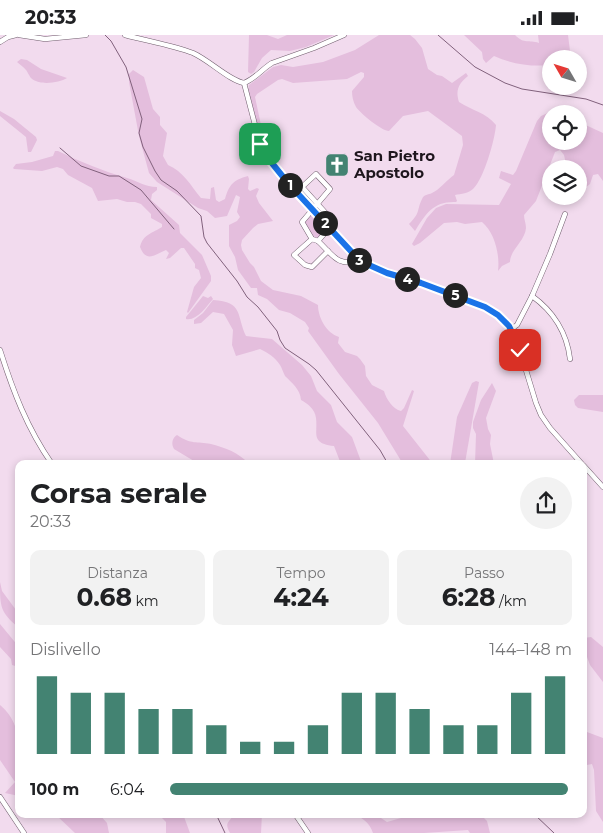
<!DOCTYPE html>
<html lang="it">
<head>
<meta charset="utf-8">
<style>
  body { margin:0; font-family:Montserrat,sans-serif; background:#f2f2f2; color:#202124; height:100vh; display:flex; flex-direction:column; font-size:19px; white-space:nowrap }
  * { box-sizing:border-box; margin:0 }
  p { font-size:16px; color:#757577 }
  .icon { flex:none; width:28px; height:28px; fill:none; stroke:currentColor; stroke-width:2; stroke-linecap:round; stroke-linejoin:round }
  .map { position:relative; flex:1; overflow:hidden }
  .sheet { position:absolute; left:15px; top:425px; width:572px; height:358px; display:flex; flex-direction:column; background:#fff; border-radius:10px; box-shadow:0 2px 8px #0003 }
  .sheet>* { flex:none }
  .needle { width:32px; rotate:309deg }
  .tools { position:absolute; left:542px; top:15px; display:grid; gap:10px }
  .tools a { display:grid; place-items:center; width:45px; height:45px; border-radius:50%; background:#fff; box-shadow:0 2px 8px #0003; font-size:25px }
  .pin { position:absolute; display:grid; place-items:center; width:42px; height:42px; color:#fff; margin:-21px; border-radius:10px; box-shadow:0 2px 8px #0006 }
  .km { position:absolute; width:25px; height:25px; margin:-12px; border-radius:50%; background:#222; color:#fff; font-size:14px; line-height:25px; text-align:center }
  .round { display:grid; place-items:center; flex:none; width:52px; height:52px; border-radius:26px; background:#f2f2f2 }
  .summary { display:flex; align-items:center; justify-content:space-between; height:85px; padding:0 15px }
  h1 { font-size:28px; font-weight:700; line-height:38px }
  .stats { display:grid; grid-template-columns:repeat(3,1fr); gap:8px; height:85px; padding:5px 15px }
  .stats div { display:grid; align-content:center; border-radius:10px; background:#f2f2f2; text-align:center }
  .stats b { font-size:25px; font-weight:700 }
  .stats small { font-size:14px; font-weight:400 }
  .stats p { font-size:14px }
  .chart { height:140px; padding:10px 15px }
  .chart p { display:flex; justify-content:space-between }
  .chart svg { width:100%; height:90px; margin-top:5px; stroke:#438372; stroke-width:6 }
  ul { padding:0 15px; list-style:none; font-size:16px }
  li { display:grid; grid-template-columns:80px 60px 1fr; align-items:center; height:38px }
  li i { height:12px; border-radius:6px; background:#438372 }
  .status { display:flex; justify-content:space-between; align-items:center; height:35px; padding:0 25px; background:#fff; direction:ltr }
  .status svg { height:14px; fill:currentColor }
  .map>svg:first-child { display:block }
  .green { fill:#e4bedd }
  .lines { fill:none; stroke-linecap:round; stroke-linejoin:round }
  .stream { stroke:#81617c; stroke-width:1 }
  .minor-casing { stroke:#705d6d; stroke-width:5.5 }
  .minor { stroke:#fff; stroke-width:4.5 }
  .route-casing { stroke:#fff; stroke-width:10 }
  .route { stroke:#1a73e8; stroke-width:6 }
  .labels { text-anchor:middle; stroke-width:5; stroke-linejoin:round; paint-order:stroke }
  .poi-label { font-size:15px; font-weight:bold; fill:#1e161d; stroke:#f2dbee; text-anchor:start }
</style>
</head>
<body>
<div class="status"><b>20:33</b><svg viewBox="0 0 49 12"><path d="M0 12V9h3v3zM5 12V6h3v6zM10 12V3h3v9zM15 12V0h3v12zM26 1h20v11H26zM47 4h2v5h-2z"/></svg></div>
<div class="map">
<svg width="603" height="798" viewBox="0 0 603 798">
  <rect width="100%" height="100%" fill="#f2dbee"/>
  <g class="green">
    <path d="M249,0H267L278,4L287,0H334L306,12L290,16L271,15L262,23L254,37L251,39L248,37Z"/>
    <path d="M379,0H410L415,4L422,13L428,34L437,40L442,41L452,48L466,38L468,41C459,48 455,55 459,67C471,75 487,78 496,90C495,104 484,144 473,154C469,158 461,159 455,160L457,166L456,167C434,166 426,178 415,196L409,189C421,177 416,177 422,164C424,159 428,160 432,158C439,155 447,145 454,140L463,110L462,101L428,76L403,81L389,96C382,96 361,79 356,72C353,67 352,61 352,56L364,42V38L361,37L347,44L293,48L282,44L278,45L257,59L255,62L265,109L263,110L248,55L249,50L273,32L281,30L293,32L323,27L355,15Z"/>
    <path d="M464,0H515C525,10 528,4 539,8L538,0H568L571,24H551V30C531,32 512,29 494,21L486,28L483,24L482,17Z"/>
    <path d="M21,24L27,25L41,34L67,43C59,48 39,51 31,43C30,42 27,36 26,35C24,32 20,30 17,27Z"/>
    <path d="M133,35L144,42L153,74L160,82V90L167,98L163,121L168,130C183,136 191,151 201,163L210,164L211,153L214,152L216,165L219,167L225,164C229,150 233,145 248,141L249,144L248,154L250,156L257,153L259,154L256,161L259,168L273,186L258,189L253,193L242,205L241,210L242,215L250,228L254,232L261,246L273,255L301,261L318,270C318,282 326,298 339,302L338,308L345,317L357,321L360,324L365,331L366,341L372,350L384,356C386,364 393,374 401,376L404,373L412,355L414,356L403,391L433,429H403L378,388L339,339L308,296L309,293L305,287L290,278L279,275L267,264L258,260L257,253H251L238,235L235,222L229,211V190L237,186L240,182L237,177L240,162L236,160L227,181L215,183L207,176L198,173L157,147L149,138L139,101L129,47V39Z"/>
    <path d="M0,76L14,84L36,102L37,105L31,117H28L26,102L0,81Z"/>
    <path d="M550,77L562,79H551V106H579V87L603,98V146L598,139L593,140L590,149L579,158V134H567L564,120L560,115L555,117L536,166L524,180C524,184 526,189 526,193C525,206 510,215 510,227L502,231L498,236C500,220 495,198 482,187L465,189L457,187L444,188L420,208L414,211L412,209L427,183L436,173L446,169L499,170L511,149L499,143L501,136L513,140L516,136L537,86L541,81Z"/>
    <path d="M55,116H58C81,127 103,136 127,143C138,146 145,152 157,152V155L152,159L151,165L179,190L180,198L202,220L211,241V246L188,278L187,277L194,252L201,243L199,235L195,233V229L184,213H181L170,223L166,224L169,218L166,215C153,221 146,227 140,212C143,199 153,198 162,192V189L151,183V179L141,169L135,167H127L117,164L98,166L92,153L68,140L63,134L57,132L42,136L14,134L13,133L16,129L32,127L53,121Z"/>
    <path d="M311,178L327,195L318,203L313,202L304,187Z"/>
    <path d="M203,261L208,263L211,261L213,264C206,272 197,286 186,284V282Z"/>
    <path d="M213,265C244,267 236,280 246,301L272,304L302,330L311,341L317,356L331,370L337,387L352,402L362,429H341L334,411C310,408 318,399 316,383C315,374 308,369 301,365C300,354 292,348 285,341C283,337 282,333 280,330C275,322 268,318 260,314L236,321L232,310L233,295L224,279L213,277L201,288L194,289V285L203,278Z"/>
    <path d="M476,346L479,347L465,428L450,429L457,382L472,348Z"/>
    <path d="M492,348L496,356L486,383L488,394L491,400L490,409L494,429H475L476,399L473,393V387L481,365Z"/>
    <path d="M579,360H603V377L578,373L575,370L574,365Z"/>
    <path d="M177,400C192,410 196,406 211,409C226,413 238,417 249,429H199L174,414C171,409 172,403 177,400Z"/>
    <path d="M0,547L2,556L19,579V593C0,577 0,572 0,547Z"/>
    <path d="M0,589L19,612V632L12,630L11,624L0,612Z"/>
    <path d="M591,602L603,612V647L590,630L584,614V603Z"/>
    <path d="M0,670C27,692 19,731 19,761L5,758L15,747L0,725Z"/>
    <path d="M584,697H587L603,703V787L596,776L594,735L592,729L587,730L584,742Z"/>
    <path d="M55,779H99L107,788L109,798H75Z"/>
    <path d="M158,779H183L190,798H166V787Z"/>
    <path d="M234,779H262L261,798H230C224,787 229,788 234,779Z"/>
    <path d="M351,779H375L387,787L401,783L439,779H480L487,786L490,798H470L468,795L424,798H373C370,788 361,781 351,779Z"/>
  </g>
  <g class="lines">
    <g class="stream">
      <path d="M105,0L111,6L126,32L142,84L139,98L143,112L155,136L161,145L177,156L201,181L204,202L207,208L237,246L247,262L258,272L277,296L280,305L285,313L309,329L316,335L380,415L388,429"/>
      <path d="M438,0L475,32L505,48L522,54L586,64L603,70"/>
      <path d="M60,113L81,131L109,141H119L141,155L174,194"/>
      <path d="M216,779L225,798"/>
      <path d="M534,779L554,798"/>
    </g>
    <defs>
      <g id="minor">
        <path d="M19,0L45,4L86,0"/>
        <path d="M125,0C147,6 172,10 193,18C209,25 230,46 244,48C255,44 262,34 272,28L314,13L344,0"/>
        <path d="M0,7L8,2L16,0"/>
        <path d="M244,48L260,109L267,122L288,148L360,226L387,238L421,248L485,272L505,287L518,309L536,368L541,380L550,393L582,429"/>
        <path d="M288,148L295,144L332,185L333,189L318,206C333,220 337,232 360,226"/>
        <path d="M302,152L316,139L330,154L302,187L312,204L318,206"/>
        <path d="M312,204L294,220L305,230L312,232L328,216"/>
        <path d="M532,261C553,276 567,298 570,324"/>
        <path d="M511,294L517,290L532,261L550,219L565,179"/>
        <path d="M0,315C13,356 27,393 52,429"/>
        <path d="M584,431L603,452"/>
        <path d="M0,762L24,798"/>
        <path d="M295,779L308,798"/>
      </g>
    </defs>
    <use href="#minor" class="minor-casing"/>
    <use href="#minor" class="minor"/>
  </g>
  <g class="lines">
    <defs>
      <path id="route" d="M260,109L267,122L288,148L360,226L387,238L421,248L485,272L498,280L509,291L520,315"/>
    </defs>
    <use href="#route" class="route-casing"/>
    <use href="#route" class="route"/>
  </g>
  <defs>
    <symbol id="church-square" viewBox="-11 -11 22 22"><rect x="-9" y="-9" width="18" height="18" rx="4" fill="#438372" stroke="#f2dbee"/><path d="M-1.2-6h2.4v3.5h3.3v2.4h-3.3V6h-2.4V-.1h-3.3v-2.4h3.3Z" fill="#fff"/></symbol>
  </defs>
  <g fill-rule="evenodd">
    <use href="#church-square" x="323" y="116" width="28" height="28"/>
  </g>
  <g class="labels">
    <g class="poi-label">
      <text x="354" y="126">San Pietro<tspan x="354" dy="17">Apostolo</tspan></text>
    </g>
  </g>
</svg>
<div class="tools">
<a><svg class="needle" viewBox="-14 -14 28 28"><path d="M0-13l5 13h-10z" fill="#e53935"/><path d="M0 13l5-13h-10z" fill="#757577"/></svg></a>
<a><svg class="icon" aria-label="locate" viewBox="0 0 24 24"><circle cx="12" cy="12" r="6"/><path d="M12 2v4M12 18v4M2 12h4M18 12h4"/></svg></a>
<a><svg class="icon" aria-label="layers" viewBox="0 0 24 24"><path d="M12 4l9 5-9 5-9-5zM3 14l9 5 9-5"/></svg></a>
</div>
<div class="pin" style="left:260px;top:109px;background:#1e9e55"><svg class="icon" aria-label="arrive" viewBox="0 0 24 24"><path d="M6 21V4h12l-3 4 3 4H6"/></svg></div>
<div class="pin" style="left:520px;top:315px;background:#d93025"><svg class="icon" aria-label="check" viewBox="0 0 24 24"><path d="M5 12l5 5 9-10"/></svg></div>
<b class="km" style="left:290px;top:150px">1</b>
<b class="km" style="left:325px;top:188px">2</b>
<b class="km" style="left:359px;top:225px">3</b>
<b class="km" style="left:407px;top:244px">4</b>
<b class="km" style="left:455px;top:260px">5</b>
<section class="sheet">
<div class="summary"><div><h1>Corsa serale</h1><p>20:33</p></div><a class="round"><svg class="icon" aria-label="share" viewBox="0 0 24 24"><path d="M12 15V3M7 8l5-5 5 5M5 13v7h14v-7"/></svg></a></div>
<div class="stats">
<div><p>Distanza</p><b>0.68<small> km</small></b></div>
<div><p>Tempo</p><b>4:24</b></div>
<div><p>Passo</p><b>6:28<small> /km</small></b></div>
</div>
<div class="chart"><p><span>Dislivello</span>144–148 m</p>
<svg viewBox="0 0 160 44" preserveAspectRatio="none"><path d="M5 44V6M15 44V14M25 44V14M35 44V22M45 44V22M55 44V30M65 44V38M75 44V38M85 44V30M95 44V14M105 44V14M115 44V22M125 44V30M135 44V30M145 44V14M155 44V6"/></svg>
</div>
<ul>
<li><b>100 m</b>6:04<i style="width:99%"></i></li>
</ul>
</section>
</div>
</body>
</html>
